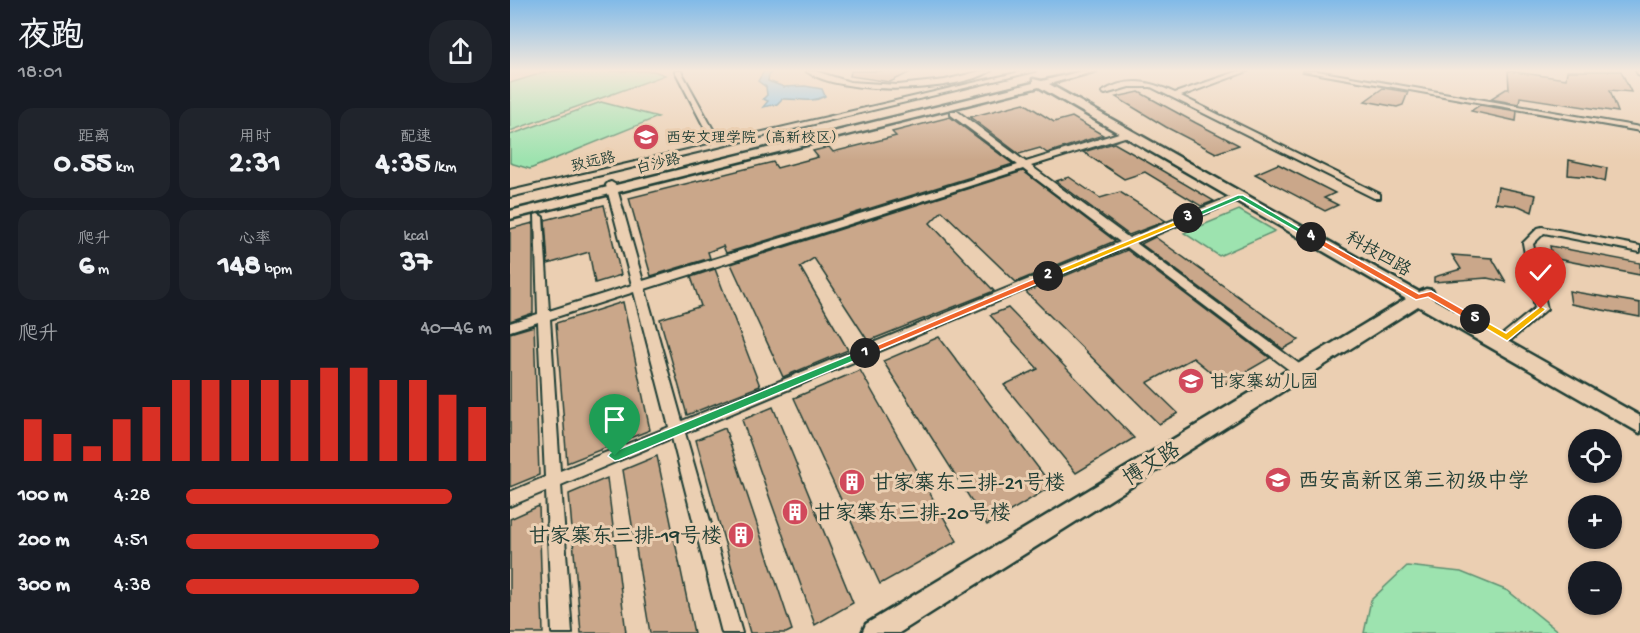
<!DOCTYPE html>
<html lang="zh">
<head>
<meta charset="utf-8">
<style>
  body { margin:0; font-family:"Gochi Hand","LXGW WenKai TC",sans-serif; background:#20242c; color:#f1f3f6; height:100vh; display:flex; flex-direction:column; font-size:22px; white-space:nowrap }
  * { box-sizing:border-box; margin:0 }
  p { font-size:20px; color:#9ea1a6 }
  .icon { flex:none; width:33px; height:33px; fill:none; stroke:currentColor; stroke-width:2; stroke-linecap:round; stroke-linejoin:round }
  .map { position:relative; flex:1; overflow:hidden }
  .side { display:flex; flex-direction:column; background:#171b24; width:510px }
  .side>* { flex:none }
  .controls { position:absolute; left:1058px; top:429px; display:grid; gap:12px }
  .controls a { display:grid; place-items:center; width:54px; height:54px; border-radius:50%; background:#171b24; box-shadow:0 2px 4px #0004; font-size:30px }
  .pin { position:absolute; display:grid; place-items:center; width:51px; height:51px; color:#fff; margin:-62px -26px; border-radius:50% 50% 50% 0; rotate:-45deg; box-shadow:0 0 6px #0007 }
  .pin .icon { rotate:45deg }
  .km { position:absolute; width:30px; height:30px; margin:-15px; border-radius:50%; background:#222; color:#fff; font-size:16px; line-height:30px; text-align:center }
  .round { display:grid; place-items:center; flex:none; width:63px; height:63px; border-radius:24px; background:#20242c }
  .summary { display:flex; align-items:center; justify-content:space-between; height:102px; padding:0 18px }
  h1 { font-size:33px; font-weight:700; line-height:45px }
  .metrics { display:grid; grid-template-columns:repeat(3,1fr); gap:9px; height:102px; padding:6px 18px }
  .metrics div { display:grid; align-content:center; border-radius:15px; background:#20242c; text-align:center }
  .metrics b { font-size:30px; font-weight:700 }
  .metrics small { font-size:16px; font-weight:400 }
  .metrics p { font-size:16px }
  .chart { height:168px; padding:12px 18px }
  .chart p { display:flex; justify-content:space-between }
  .chart svg { width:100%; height:108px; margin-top:6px; stroke:#d93025; stroke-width:6 }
  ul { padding:0 18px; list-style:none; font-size:20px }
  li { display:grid; grid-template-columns:96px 72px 1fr; align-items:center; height:45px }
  li i { height:15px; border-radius:8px; background:#d93025 }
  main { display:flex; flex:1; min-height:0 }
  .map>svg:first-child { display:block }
  .green { fill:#9de3af; stroke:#5e9072; stroke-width:1.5 }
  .water { fill:#87c4e7; stroke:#5d8e9f; stroke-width:1.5 }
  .building { fill:#caa78a; stroke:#1f3d34; stroke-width:1.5 }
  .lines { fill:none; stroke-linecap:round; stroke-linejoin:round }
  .street-casing { stroke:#1f3d34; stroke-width:4 }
  .secondary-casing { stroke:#1f3d34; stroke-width:5 }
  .street { fill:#ebcfb2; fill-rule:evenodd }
  .secondary { fill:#ebcfb2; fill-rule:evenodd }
  .split-1 { fill:#22a559; stroke:#fff; stroke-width:1.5 }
  .split-2 { fill:#f0652b; stroke:#fff; stroke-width:1.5 }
  .split-3 { fill:#f5b400; stroke:#fff; stroke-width:1.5 }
  .split-4 { fill:#22a559; stroke:#fff; stroke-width:1.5 }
  .split-5 { fill:#f0652b; stroke:#fff; stroke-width:1.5 }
  .split-6 { fill:#f5b400; stroke:#fff; stroke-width:1.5 }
  .labels { text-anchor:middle; stroke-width:6; stroke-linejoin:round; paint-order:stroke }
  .far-poi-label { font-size:15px; fill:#1f3d34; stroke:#ebcfb2; text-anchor:start }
  .far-street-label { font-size:15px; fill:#1f3d34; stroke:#ebcfb2 }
  .street-label { font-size:18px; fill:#1f3d34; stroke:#ebcfb2 }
  .poi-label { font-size:18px; fill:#1f3d34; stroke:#ebcfb2; text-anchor:start }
  .near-street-label { font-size:21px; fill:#1f3d34; stroke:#ebcfb2 }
  .near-poi-label { font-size:21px; fill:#1f3d34; stroke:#ebcfb2; text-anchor:start }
</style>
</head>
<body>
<main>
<section class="side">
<div class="summary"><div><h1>夜跑</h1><p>18:01</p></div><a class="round"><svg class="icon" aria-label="share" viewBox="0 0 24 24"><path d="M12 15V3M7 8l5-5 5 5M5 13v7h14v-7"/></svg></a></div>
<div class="metrics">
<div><p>距离</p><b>0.55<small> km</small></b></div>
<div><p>用时</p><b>2:31</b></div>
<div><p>配速</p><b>4:35<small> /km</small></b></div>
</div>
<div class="metrics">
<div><p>爬升</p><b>6<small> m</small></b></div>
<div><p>心率</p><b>148<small> bpm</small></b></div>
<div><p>kcal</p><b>37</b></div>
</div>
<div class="chart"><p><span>爬升</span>40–46 m</p>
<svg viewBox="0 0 160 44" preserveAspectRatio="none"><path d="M5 44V27M15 44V33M25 44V38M35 44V27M45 44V22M55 44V11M65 44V11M75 44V11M85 44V11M95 44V11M105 44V6M115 44V6M125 44V11M135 44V11M145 44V17M155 44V22"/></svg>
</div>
<ul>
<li><b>100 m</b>4:28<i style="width:87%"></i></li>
<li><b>200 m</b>4:51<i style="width:63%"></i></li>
<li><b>300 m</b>4:38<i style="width:76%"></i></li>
</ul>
</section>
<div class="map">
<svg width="1130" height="633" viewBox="0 0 1130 633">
  <rect width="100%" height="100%" fill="#ebcfb2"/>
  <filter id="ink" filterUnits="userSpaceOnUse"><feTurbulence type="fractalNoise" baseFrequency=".0167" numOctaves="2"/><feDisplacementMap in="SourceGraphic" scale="12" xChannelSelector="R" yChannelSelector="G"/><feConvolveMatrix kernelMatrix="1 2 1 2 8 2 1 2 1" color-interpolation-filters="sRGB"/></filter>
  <g filter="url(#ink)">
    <g class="green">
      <path d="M39,71H144L155,75L0,131V83Z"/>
      <path d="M91,102L148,117L20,169L0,163V135Z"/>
      <path d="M729,210L765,231L709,256L674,233Z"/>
      <path d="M897,566L951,572L998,591L1050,633H854L861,600Z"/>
    </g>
    <path class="water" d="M254,71H263L259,75L258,81L274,87L295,86L312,89L315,96C301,104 288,98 272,99L267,104L253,107L258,101L253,99L257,95L256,87L248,81Z"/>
    <g class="building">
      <path d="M341,71H403L380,82L340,76Z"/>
      <path d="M998,71L1056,79L1057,71H1111L1121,92L1100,90L1108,112L1010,97L1009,104L980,99L996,89H999Z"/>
      <path d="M873,88L898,92L893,105L887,107L855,101Z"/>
      <path d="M629,92L686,123L729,145L706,153L656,127L606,97Z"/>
      <path d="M514,103L544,122L562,117L593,135L537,153L530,148L509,154L460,117Z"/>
      <path d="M970,105L1007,111L1006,121L961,111Z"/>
      <path d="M440,117L503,164L216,253L213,246L198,252L200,258L141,276L119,198L263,162L267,168L308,157L303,151L319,147L323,152L347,146L386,136L382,132Z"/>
      <path d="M604,143L634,160L704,201L691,206L635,172L614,179L573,152Z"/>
      <path d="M1059,160L1097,168L1095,182L1080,177L1058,175Z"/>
      <path d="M768,164L825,193L814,198L828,205L815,211L745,174Z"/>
      <path d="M513,171L605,241L506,282L432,211L420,223L484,291L358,341L304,258L290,267L338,350L273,377L221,264Z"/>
      <path d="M559,177L590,198L610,192L656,221L619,235L546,181Z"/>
      <path d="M988,187L1026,195L1022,212L1009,206L985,203Z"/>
      <path d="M94,205L111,275L85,283L79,252L38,264L35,220Z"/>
      <path d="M23,223V313L0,321V229Z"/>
      <path d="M645,237L789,340L773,349L631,244Z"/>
      <path d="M1040,246L1130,263V275L1042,258Z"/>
      <path d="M617,250L760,358L715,384L683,358L637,383L668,413L649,424L516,292Z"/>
      <path d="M942,255L982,258L996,282L977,278L924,282V277L951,269Z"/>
      <path d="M205,269L250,386L177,415L150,319L191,306L181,277Z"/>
      <path d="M1059,291L1130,303V317L1061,304Z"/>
      <path d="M113,302L140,430L57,463L46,323Z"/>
      <path d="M498,308L624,438L566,473L494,385L528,369L480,315Z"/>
      <path d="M24,326L29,475L0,487V333Z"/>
      <path d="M429,337L542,486L477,525L373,361Z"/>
      <path d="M350,370L447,541L370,584L284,398Z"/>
      <path d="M263,407L343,603L305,625L232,420Z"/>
      <path d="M215,428L282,630L276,633H240L186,440Z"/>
      <path d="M147,456L184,633H140L113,470Z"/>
      <path d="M97,478L116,633H71L59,494Z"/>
      <path d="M29,506L33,633H0V519Z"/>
    </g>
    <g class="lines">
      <defs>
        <g id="street">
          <path d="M165,71H171L210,142L514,71H525L0,197V191L203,144Z"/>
          <path d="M296,71H305L340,82L388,85L435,80L471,71H481C444,93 331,96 296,71Z"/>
          <path d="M729,71H738L671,96L870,194V198H864L641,87H619L595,94L592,92C617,76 640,81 665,93Z"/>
          <path d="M793,71H807L1130,127V131Z"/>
          <path d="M1126,71H1130V75L1128,74Z"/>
          <path d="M441,111H447L516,162L615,131H621V135L521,166L619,238L727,194H733V198L626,243L796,369L798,372L796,375H786L617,247L175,433L232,633H212L162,438L51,485L62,633H42L36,491L0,506V492L35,477L28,322L0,331V323L28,314L25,215L28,214L33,217L39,311L122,285L96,185L98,183L101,182L106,185L133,281L508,165L441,115ZM513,169L610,242L172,421L135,289ZM124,292L159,427L50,471L40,319Z"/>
          <path d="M1032,227L1130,246V252L1034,233L1023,244L1037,309L1001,340H993L991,337L993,334L1025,308L1013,243L1028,228Z"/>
        </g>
        <path id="secondary" d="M572,71H586L539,84L909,292L916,289L922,290L924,294L921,298L1130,416V433L908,306L389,633H352L356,624L896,299L529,87L0,219V211L523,83V79L532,81Z"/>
      </defs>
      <use href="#street" class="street-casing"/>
      <use href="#secondary" class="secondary-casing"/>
      <use href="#street" class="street"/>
      <use href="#secondary" class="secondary"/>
    </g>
  </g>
  <linearGradient id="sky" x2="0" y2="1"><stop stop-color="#81bae8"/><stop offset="0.44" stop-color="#f6e9dc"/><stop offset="1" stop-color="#f6e9dc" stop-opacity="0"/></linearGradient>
  <rect width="1130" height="160" fill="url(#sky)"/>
  <path class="split-1" d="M355,349L358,350V355L109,460L105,461L98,456L100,453Z"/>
  <path class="split-2" d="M538,273L541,274V278L358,355L355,356L349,353Z"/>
  <path class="split-3" d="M678,216H680V220L541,278L533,276Z"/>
  <path class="split-4" d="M728,195H733L805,237L798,238L730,199L680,220L674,218Z"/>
  <path class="split-5" d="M798,235H804L909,294L921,291L970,319L968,322H961L918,297L906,300L798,238Z"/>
  <path class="split-6" d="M1031,306L1036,309L1034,311L997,341L960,319L961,317H968L996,333Z"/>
  <defs>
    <symbol id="university-disc" viewBox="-11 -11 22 22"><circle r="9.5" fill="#d1495b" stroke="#ebcfb2"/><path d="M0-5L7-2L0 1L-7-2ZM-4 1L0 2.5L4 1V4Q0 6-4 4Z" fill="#fff"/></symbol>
    <symbol id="school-disc" viewBox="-11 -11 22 22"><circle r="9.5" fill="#d1495b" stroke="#ebcfb2"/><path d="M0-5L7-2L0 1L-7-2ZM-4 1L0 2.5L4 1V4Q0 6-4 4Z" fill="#fff"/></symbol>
    <symbol id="building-disc" viewBox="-11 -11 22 22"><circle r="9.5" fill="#d1495b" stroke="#ebcfb2"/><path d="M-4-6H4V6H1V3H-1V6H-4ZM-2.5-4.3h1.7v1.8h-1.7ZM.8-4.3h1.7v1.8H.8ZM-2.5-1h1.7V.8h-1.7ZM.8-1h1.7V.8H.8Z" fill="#fff"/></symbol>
  </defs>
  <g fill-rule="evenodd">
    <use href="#university-disc" x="121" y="122" width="30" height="30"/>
    <use href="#school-disc" x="666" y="366" width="30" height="30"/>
    <use href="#school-disc" x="753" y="465" width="30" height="30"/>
    <use href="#building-disc" x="327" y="467" width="30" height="30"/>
    <use href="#building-disc" x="270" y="497" width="30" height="30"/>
    <use href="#building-disc" x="216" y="520" width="30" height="30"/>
  </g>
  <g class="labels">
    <g class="far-poi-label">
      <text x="156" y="142">西安文理学院（高新校区）</text>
    </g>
    <g class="far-street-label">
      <text transform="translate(83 161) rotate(-13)" y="5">致远路</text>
      <text transform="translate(148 163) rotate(-14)" y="5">白沙路</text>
    </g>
    <g class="street-label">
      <text transform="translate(869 253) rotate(30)" y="6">科技四路</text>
    </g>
    <g class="poi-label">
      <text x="700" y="387">甘家寨幼儿园</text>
    </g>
    <g class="near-street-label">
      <text transform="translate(641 463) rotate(-32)" y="7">博文路</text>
    </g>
    <g class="near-poi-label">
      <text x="788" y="487">西安高新区第三初级中学</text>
      <text x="362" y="489">甘家寨东三排-21号楼</text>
      <text x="304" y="519">甘家寨东三排-20号楼</text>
      <text x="212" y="542" text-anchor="end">甘家寨东三排-19号楼</text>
    </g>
  </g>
</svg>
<div class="controls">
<a><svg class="icon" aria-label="locate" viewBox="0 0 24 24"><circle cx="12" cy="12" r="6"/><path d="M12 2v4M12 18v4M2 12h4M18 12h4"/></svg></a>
<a>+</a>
<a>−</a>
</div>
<div class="pin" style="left:105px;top:456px;background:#1e9e55"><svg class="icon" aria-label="arrive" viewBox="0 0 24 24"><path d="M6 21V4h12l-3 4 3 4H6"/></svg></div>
<div class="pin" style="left:1031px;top:309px;background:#d93025"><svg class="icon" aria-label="check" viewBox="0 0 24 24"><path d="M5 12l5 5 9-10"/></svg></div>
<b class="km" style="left:355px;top:353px">1</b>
<b class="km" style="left:538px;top:276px">2</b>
<b class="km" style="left:678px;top:218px">3</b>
<b class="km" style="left:801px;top:237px">4</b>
<b class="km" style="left:965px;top:319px">5</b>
</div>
</main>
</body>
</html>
